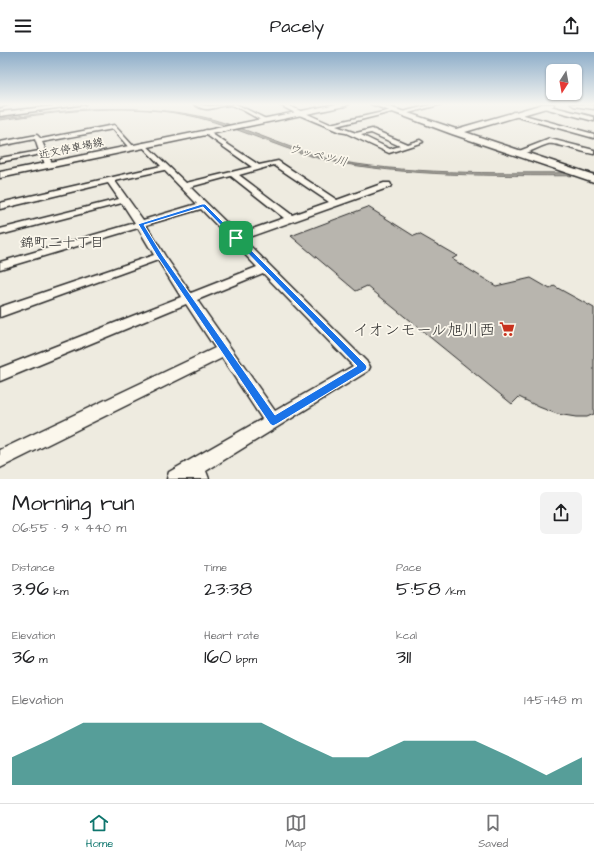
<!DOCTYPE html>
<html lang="en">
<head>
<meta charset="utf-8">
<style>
  body { margin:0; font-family:"Architects Daughter","Klee One",sans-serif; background:#f2f2f2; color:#202124; height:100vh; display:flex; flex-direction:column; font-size:15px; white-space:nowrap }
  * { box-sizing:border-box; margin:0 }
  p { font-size:13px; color:#757577 }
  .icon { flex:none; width:22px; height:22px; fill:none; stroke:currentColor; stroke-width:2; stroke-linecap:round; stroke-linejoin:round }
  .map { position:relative; height:427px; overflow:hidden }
  .sheet { display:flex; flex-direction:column; background:#fff; flex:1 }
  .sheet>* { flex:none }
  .needle { width:26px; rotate:191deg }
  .tools { position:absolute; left:546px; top:12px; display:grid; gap:8px }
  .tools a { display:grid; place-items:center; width:36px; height:36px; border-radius:6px; background:#fff; box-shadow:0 1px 3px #0004; font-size:20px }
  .pin { position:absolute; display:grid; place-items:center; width:34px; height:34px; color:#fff; margin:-17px; border-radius:8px; box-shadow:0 2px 6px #0006 }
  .round { display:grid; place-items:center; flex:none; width:42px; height:42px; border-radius:6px; background:#f2f2f2 }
  .summary { display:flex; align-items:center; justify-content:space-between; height:68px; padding:0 12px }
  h1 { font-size:22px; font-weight:600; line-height:30px }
  .figures { display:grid; grid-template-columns:repeat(3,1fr); gap:6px; height:68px; padding:4px 12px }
  .figures div { display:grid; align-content:center }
  .figures b { font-size:20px; font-weight:600 }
  .figures small { font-size:11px; font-weight:400 }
  .figures p { font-size:11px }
  .chart { height:112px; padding:8px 12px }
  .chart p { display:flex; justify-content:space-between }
  .chart svg { width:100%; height:72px; margin-top:4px; fill:#0f766e; opacity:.7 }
  header { display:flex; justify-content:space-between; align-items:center; height:52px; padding:0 12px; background:#fff; font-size:18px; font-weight:600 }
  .dock { display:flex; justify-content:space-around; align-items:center; height:56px; border-top:1px solid #e0e0e0; background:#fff; font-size:11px; color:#757577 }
  .dock a { display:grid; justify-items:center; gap:2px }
  .dock .selected { color:#0f766e }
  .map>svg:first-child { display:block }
  .water { fill:#a4a29a; stroke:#74726e }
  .building { fill:#b8b5ae; stroke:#2b2b2b }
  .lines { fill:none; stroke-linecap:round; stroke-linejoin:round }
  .street-casing { stroke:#2b2b2b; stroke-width:3 }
  .secondary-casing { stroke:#2b2b2b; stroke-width:3 }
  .street { fill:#fbf7ec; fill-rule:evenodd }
  .secondary { fill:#fbf7ec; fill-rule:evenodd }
  .route { fill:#1a73e8; stroke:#fff; fill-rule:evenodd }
  .labels { text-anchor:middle; stroke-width:3.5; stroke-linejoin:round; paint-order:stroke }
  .far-street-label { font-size:11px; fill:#2b2b2b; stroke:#fbf7ec }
  .far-water-label { font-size:12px; font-style:italic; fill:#555552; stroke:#fbf7ec }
  .neighbourhood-label { font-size:14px; fill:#2b2b2b; stroke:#fbf7ec }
  .near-poi-label { font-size:16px; fill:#2b2b2b; stroke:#fbf7ec; text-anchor:end }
</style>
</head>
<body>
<header><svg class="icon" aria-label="menu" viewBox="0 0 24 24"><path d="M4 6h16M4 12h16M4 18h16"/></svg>Pacely<svg class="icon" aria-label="share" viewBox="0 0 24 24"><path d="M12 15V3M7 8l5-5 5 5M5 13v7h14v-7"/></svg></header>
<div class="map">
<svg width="594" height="427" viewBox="0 0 594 427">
  <rect width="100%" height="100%" fill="#eeebe0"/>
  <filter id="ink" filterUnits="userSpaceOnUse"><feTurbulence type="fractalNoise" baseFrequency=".025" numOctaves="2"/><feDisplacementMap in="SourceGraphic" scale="8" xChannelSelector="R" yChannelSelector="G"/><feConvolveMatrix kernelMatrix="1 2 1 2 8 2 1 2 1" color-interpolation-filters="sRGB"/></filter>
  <g filter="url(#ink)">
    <path class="water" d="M83,57C128,56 172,56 215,68C257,80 295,100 338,109C422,124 509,120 594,121V124C509,123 424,126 340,111C289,102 245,77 196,65C132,50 64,59 0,68V66Z"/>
    <path class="building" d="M368,155L414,184L419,182L457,204L452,207L496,234L531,226L550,237L554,234L594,256V362L587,365H576L557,362L539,355L519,345L512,352L367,234L356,239L291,184Z"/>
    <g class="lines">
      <defs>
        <g id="street">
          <path d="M0,52H10L0,55Z"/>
          <path d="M72,52H85L0,64V60Z"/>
          <path d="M194,52L209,54L236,52L268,68L263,69C256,66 237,54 231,53C218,52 208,63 194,52Z"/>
          <path d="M278,52H285L330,72L396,57V59L336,74L356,81L372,77L407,92L420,88L423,90L389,101L346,81L340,80L297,62ZM371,81L400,94L390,97L361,83Z"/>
          <path d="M434,52H442L401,63L398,61Z"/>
          <path d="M542,52L594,65V69L540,55L539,54Z"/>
          <path d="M571,52L594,53V57L574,54Z"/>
          <path d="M513,60L594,82V86L511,63L510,62Z"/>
          <path d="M114,73L134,95V97H130L113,77L42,90L53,113L52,115H46L41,102L0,110V106L39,99L35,87L0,94V90L37,83L41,87Z"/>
          <path d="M206,78L259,113L278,109L337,148L384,131H390L391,133L390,135L243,187L368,311L370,315L368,319L206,419L209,427H167L169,420L262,367L222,306L0,416V398L215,296L186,252L0,329V316L181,245L158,208L0,265V255L154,203L138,176L0,217V210L135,171L122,151L0,183V177L119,147L108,131L0,157V151L161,114L142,94V92L144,91L186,131L252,115L204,81V79ZM274,113L329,150L292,163L239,123ZM164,118L197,152L143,168L115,129ZM231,124L284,166L238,182L190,135ZM201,157L257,215L191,241L165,204L146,173ZM263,221L353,314L275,359L197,248Z"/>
          <path d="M550,87L594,98V102C584,101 555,90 548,92C540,94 520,106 514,101Z"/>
        </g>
        <g id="secondary">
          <path d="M336,52H349L345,54L0,126V120Z"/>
          <path d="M371,52H381L456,77L543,52H554L553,54L465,80L594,123V130L452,82Z"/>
        </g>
      </defs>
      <use href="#street" class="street-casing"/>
      <use href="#secondary" class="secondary-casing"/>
      <use href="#street" class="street"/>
      <use href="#secondary" class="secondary"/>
    </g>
  </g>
  <linearGradient id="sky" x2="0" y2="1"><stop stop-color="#8dadc9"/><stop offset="0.47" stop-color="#f7f6f1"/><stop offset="1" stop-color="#f7f6f1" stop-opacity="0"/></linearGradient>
  <rect width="594" height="111" fill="url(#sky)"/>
  <path class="route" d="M202,152H205L366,313L367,315L366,318L277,372L273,374L270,372L157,204L138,172ZM203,155L357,314L275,363L163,204L144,173Z"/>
  <defs>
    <symbol id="supermarket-bare" viewBox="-9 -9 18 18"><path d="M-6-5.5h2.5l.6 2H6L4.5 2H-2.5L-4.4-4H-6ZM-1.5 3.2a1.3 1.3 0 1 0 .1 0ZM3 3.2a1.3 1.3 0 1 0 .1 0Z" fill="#c8321e" stroke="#fbf7ec" stroke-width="2.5" paint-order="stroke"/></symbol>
  </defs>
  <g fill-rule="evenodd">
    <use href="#supermarket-bare" x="496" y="266" width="22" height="22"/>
  </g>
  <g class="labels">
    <g class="far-street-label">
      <text transform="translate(71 96) rotate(-12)" y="4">近文停車場線</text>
    </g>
    <g class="far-water-label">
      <text transform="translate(318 103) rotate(14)" y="4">ウッペツ川</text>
    </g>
    <g class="neighbourhood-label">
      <text x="62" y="195">錦町二十丁目</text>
    </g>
    <g class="near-poi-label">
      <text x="495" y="283">イオンモール旭川西</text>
    </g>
  </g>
</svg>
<div class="tools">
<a><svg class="needle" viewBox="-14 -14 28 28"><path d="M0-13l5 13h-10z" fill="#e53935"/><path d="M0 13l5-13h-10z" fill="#757577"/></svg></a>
</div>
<div class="pin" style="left:236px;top:186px;background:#1e9e55"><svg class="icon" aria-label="arrive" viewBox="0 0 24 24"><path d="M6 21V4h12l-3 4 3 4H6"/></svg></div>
</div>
<section class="sheet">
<div class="summary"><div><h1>Morning run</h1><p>06:55 · 9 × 440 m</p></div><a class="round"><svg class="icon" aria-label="share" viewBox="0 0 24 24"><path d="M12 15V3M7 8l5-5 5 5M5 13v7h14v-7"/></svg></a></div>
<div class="figures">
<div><p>Distance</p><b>3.96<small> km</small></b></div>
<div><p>Time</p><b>23:38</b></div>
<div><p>Pace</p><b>5:58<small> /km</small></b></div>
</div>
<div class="figures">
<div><p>Elevation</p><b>36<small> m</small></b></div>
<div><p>Heart rate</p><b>160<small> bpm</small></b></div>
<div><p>kcal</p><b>311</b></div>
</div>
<div class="chart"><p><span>Elevation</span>145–148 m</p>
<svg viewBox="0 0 160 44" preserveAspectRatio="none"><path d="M0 44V27L10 17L20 6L30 6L40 6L50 6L60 6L70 6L80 17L90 27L100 27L110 17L120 17L130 17L140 27L150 38L160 27V44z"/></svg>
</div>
</section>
<nav class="dock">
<a class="selected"><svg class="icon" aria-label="home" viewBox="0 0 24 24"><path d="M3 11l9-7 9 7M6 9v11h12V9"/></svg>Home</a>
<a><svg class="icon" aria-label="map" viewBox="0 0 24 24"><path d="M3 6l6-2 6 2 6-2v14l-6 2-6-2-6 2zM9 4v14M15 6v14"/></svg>Map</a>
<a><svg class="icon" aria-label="saved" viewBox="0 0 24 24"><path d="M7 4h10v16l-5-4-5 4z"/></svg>Saved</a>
</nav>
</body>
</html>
